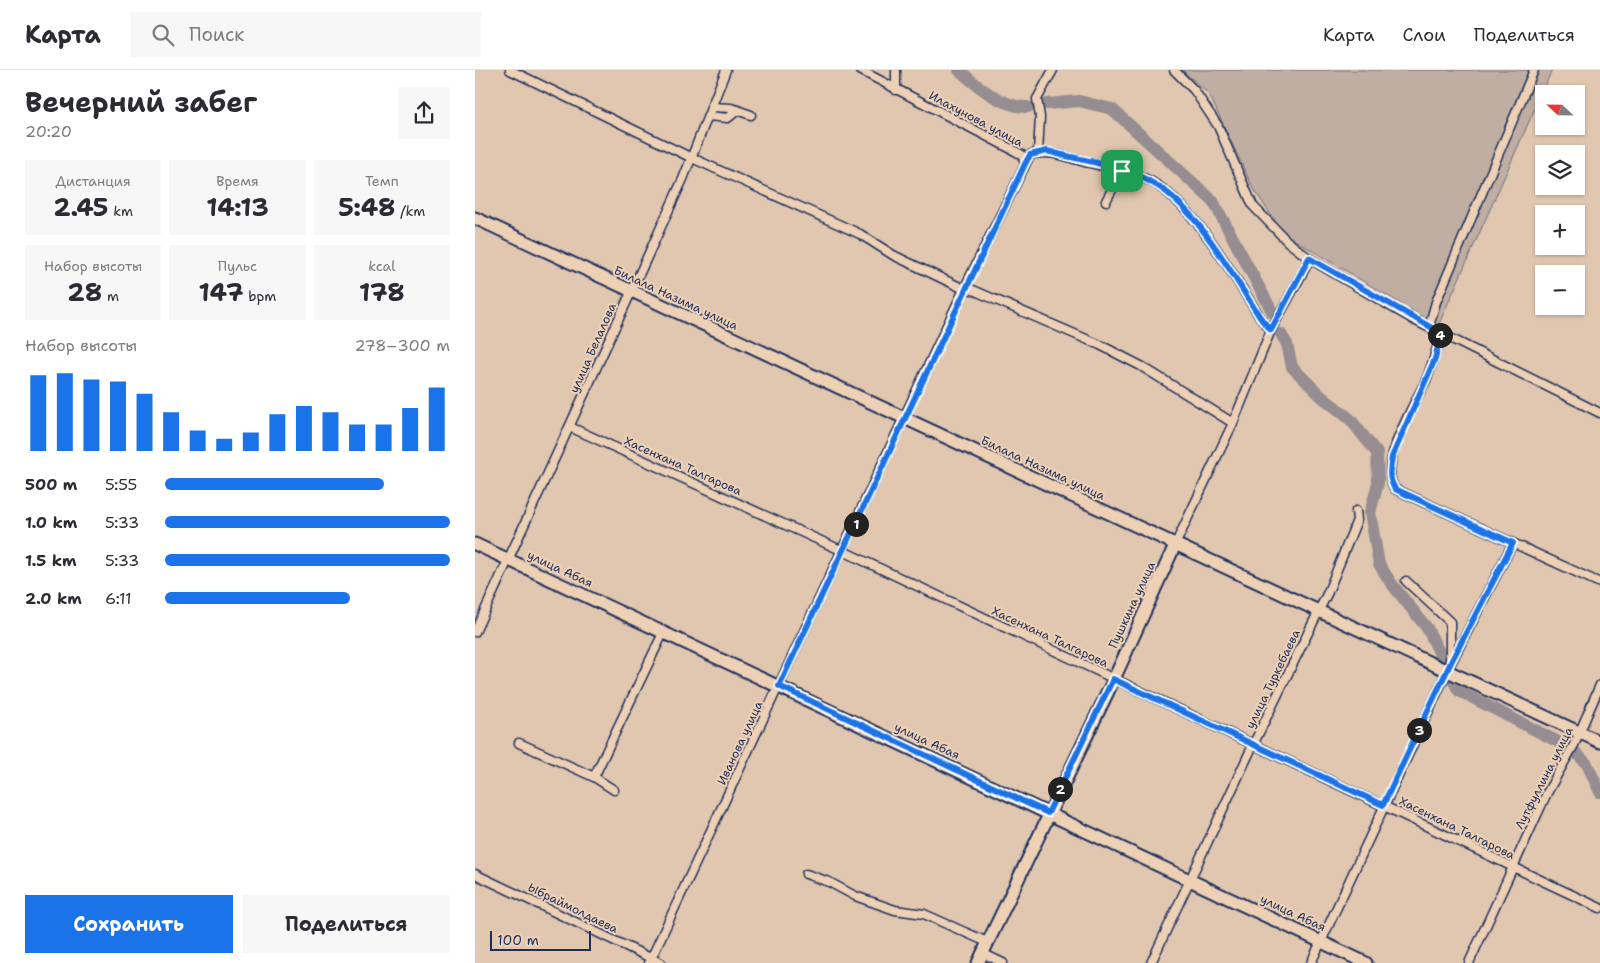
<!DOCTYPE html>
<html lang="ru">
<head>
<meta charset="utf-8">
<style>
  body { margin:0; font-family:"Shantell Sans",sans-serif; background:#f7f7f7; color:#2b2b33; height:100vh; display:flex; flex-direction:column; font-size:19px; white-space:nowrap }
  * { box-sizing:border-box; margin:0 }
  p { font-size:16px; color:#7c7c81 }
  .icon { flex:none; width:28px; height:28px; fill:none; stroke:currentColor; stroke-width:2; stroke-linecap:round; stroke-linejoin:round }
  .map { position:relative; flex:1; overflow:hidden }
  .details { display:flex; flex-direction:column; background:#fff; width:475px }
  .details>* { flex:none }
  .needle { width:32px; rotate:292deg }
  .tools { position:absolute; left:1060px; top:15px; display:grid; gap:10px }
  .tools a { display:grid; place-items:center; width:50px; height:50px; border-radius:0px; background:#fff; box-shadow:0 1px 4px #0004; font-size:25px }
  .scale { position:absolute; left:15px; bottom:12px; width:101px; box-sizing:border-box; padding-left:5px; border:2px solid #1b2f5e; border-top:0; font-size:14px; line-height:18px; white-space:nowrap; color:#1b2f5e; -webkit-text-stroke:4px #eed1b5; paint-order:stroke }
  .pin { position:absolute; display:grid; place-items:center; width:42px; height:42px; color:#fff; margin:-21px; border-radius:10px; box-shadow:0 2px 8px #0006 }
  .km { position:absolute; width:25px; height:25px; margin:-12px; border-radius:50%; background:#222; color:#fff; font-size:14px; line-height:25px; text-align:center }
  .round { display:grid; place-items:center; flex:none; width:52px; height:52px; border-radius:0px; background:#f7f7f7 }
  .summary { display:flex; align-items:center; justify-content:space-between; height:85px; padding:0 25px }
  h1 { font-size:28px; font-weight:700; line-height:38px }
  .figures { display:grid; grid-template-columns:repeat(3,1fr); gap:8px; height:85px; padding:5px 25px }
  .figures div { display:grid; align-content:center; border-radius:0px; background:#f7f7f7; text-align:center }
  .figures b { font-size:25px; font-weight:700 }
  .figures small { font-size:14px; font-weight:400 }
  .figures p { font-size:14px }
  .chart { height:140px; padding:10px 25px }
  .chart p { display:flex; justify-content:space-between }
  .chart svg { width:100%; height:90px; margin-top:5px; stroke:#1a73e8; stroke-width:6 }
  .action { display:flex; gap:10px; margin-top:auto; padding:10px 25px }
  .action a { flex:1; height:58px; border-radius:0px; background:#1a73e8; color:#fff; font-size:20px; font-weight:700; line-height:58px; text-align:center }
  .action a+a { background:#f7f7f7; color:#2b2b33 }
  ul { padding:0 25px; list-style:none; font-size:16px }
  li { display:grid; grid-template-columns:80px 60px 1fr; align-items:center; height:38px }
  li i { height:12px; border-radius:6px; background:#1a73e8 }
  header { display:flex; align-items:center; gap:30px; box-sizing:border-box; height:70px; padding:0 25px; background:#fff; border-bottom:1px solid #e1e1e2 }
  header strong { font-size:24px }
  nav { display:flex; gap:28px; margin-inline-start:auto; font-size:18px }
  .search { width:350px; height:45px; background:#f7f7f7; display:flex; align-items:center; gap:12px; box-sizing:border-box; padding:0 18px; border-radius:0px; color:#7c7c81; font-size:19px }
  main { display:flex; flex:1; min-height:0 }
  .map>svg:first-child { display:block }
  .green { fill:#c0aea2; stroke:#6e6e80 }
  .lines { fill:none; stroke-linecap:round; stroke-linejoin:round }
  .river { stroke:#958d91; stroke-width:12 }
  .street-casing { stroke:#1b2f5e; stroke-width:11 }
  .secondary-casing { stroke:#1b2f5e; stroke-width:15 }
  .street { stroke:#eed1b5; stroke-width:8 }
  .secondary { stroke:#eed1b5; stroke-width:11 }
  .route-casing { stroke:#fff; stroke-width:10 }
  .route { stroke:#1a73e8; stroke-width:6 }
  .labels { text-anchor:middle; stroke-width:4; stroke-linejoin:round; paint-order:stroke }
  .street-label { font-size:12px; fill:#1b2f5e; stroke:#eed1b5 }
</style>
</head>
<body>
<header>
<strong>Карта</strong>
<div class="search"><svg class="icon" aria-label="search" viewBox="0 0 24 24"><circle cx="10" cy="10" r="6"/><path d="M15 15l6 6"/></svg>Поиск</div>
<nav><a>Карта</a><a>Слои</a><a>Поделиться</a></nav>
</header>
<main>
<section class="details">
<div class="summary"><div><h1>Вечерний забег</h1><p>20:20</p></div><a class="round"><svg class="icon" aria-label="share" viewBox="0 0 24 24"><path d="M12 15V3M7 8l5-5 5 5M5 13v7h14v-7"/></svg></a></div>
<div class="figures">
<div><p>Дистанция</p><b>2.45<small> km</small></b></div>
<div><p>Время</p><b>14:13</b></div>
<div><p>Темп</p><b>5:48<small> /km</small></b></div>
</div>
<div class="figures">
<div><p>Набор высоты</p><b>28<small> m</small></b></div>
<div><p>Пульс</p><b>147<small> bpm</small></b></div>
<div><p>kcal</p><b>178</b></div>
</div>
<div class="chart"><p><span>Набор высоты</span>278–300 m</p>
<svg viewBox="0 0 160 44" preserveAspectRatio="none"><path d="M5 44V7M15 44V6M25 44V9M35 44V10M45 44V16M55 44V25M65 44V34M75 44V38M85 44V35M95 44V26M105 44V22M115 44V25M125 44V31M135 44V31M145 44V23M155 44V13"/></svg>
</div>
<ul>
<li><b>500 m</b>5:55<i style="width:77%"></i></li>
<li><b>1.0 km</b>5:33<i style="width:100%"></i></li>
<li><b>1.5 km</b>5:33<i style="width:100%"></i></li>
<li><b>2.0 km</b>6:11<i style="width:65%"></i></li>
</ul>
<div class="action"><a>Сохранить</a><a>Поделиться</a></div>
</section>
<div class="map">
<svg width="1125" height="893" viewBox="0 0 1125 893">
  <rect width="100%" height="100%" fill="#e1c7b0"/>
  <filter id="ink" filterUnits="userSpaceOnUse"><feTurbulence type="fractalNoise" baseFrequency=".02" numOctaves="2"/><feDisplacementMap in="SourceGraphic" scale="10" xChannelSelector="R" yChannelSelector="G"/><feConvolveMatrix kernelMatrix="1 2 1 2 8 2 1 2 1" color-interpolation-filters="sRGB"/></filter>
  <g filter="url(#ink)">
    <path class="green" d="M707,0H1077L963,256L808,163L778,118L734,24Z"/>
    <g class="lines">
      <g class="river">
        <path d="M484,0C502,16 528,38 553,37"/>
        <path d="M572,34L604,31L637,39L738,131L798,243"/>
        <path d="M806,264L812,274L817,297L846,326L875,349L902,383L903,413L895,443L904,494L916,513L952,558L970,594"/>
        <path d="M978,610L984,621L1097,679L1112,694L1125,722"/>
      </g>
      <defs>
        <g id="street">
          <path d="M35,0L217,88L385,164L418,185L489,219L498,220L625,275L666,296L758,353"/>
          <path d="M385,0L542,82L547,85L550,94"/>
          <path d="M699,0L719,20L743,56L778,136L813,172L835,189L939,250L1125,343"/>
          <path d="M421,20V0"/>
          <path d="M236,37L256,38L276,45"/>
          <path d="M233,46L253,48L263,40"/>
          <path d="M563,82L565,47L562,29L578,0"/>
          <path d="M631,131L647,101"/>
          <path d="M954,257L961,232L1059,0"/>
          <path d="M966,263C962,279 958,293 952,308C940,335 902,393 920,419L1125,513"/>
          <path d="M95,357L368,481L1125,838"/>
          <path d="M700,475L758,353L796,260L835,189"/>
          <path d="M931,511L975,552V594"/>
          <path d="M0,562L208,109L251,0"/>
          <path d="M44,673L119,707L188,563"/>
          <path d="M119,707L139,720"/>
          <path d="M0,804L186,893"/>
          <path d="M331,804L354,812L380,826L420,840L449,844L512,872"/>
          <path d="M507,883L528,893"/>
          <path d="M174,893L489,219L555,85C576,79 593,88 614,93C637,98 662,102 682,115C724,142 760,209 787,250L796,260"/>
          <path d="M676,893L778,675L853,522L882,450L881,441"/>
          <path d="M836,893L977,591L1038,473"/>
          <path d="M994,893L1072,723L1100,673L1125,615"/>
        </g>
        <g id="secondary">
          <path d="M0,148L1125,672"/>
          <path d="M0,474L891,893"/>
          <path d="M503,893L639,609L700,475"/>
        </g>
      </defs>
      <use href="#street" class="street-casing"/>
      <use href="#secondary" class="secondary-casing"/>
      <use href="#street" class="street"/>
      <use href="#secondary" class="secondary"/>
    </g>
  </g>
  <g class="lines" filter="url(#ink)">
    <defs>
      <path id="route" d="M572,81C607,91 649,95 681,115C723,139 760,210 787,250L796,260L834,188L966,263L960,289L917,387C915,400 913,408 920,419L1038,473L977,590L908,735L638,609L573,743L304,616L550,94L555,85Z"/>
    </defs>
    <use href="#route" class="route-casing"/>
    <use href="#route" class="route"/>
  </g>
  <g class="labels">
    <g class="street-label">
      <text transform="translate(501 49) rotate(28)" y="4">Илахунова улица</text>
      <text transform="translate(201 228) rotate(25)" y="4">Билала Назима улица</text>
      <text transform="translate(118 278) rotate(-66)" y="4">улица Белалова</text>
      <text transform="translate(208 396) rotate(24)" y="4">Хасенхана Талгарова</text>
      <text transform="translate(568 398) rotate(25)" y="4">Билала Назима улица</text>
      <text transform="translate(85 499) rotate(25)" y="4">улица Абая</text>
      <text transform="translate(657 535) rotate(-65)" y="4">Пушкина улица</text>
      <text transform="translate(575 567) rotate(25)" y="4">Хасенхана Талгарова</text>
      <text transform="translate(798 609) rotate(-64)" y="4">улица Туркебаева</text>
      <text transform="translate(452 671) rotate(25)" y="4">улица Абая</text>
      <text transform="translate(265 673) rotate(-65)" y="4">Иванова улица</text>
      <text transform="translate(1069 708) rotate(-63)" y="4">Лутфуллина улица</text>
      <text transform="translate(982 758) rotate(26)" y="4">Хасенхана Талгарова</text>
      <text transform="translate(98 838) rotate(26)" y="4">Ыбраймолдаева</text>
      <text transform="translate(818 843) rotate(25)" y="4">улица Абая</text>
    </g>
  </g>
</svg>
<div class="tools">
<a><svg class="needle" viewBox="-14 -14 28 28"><path d="M0-13l5 13h-10z" fill="#e53935"/><path d="M0 13l5-13h-10z" fill="#7c7c81"/></svg></a>
<a><svg class="icon" aria-label="layers" viewBox="0 0 24 24"><path d="M12 4l9 5-9 5-9-5zM3 14l9 5 9-5"/></svg></a>
<a>+</a>
<a>−</a>
</div>
<div class="scale">100 m</div>
<div class="pin" style="left:647px;top:101px;background:#1e9e55"><svg class="icon" aria-label="arrive" viewBox="0 0 24 24"><path d="M6 21V4h12l-3 4 3 4H6"/></svg></div>
<b class="km" style="left:381px;top:454px">1</b>
<b class="km" style="left:585px;top:719px">2</b>
<b class="km" style="left:944px;top:660px">3</b>
<b class="km" style="left:965px;top:265px">4</b>
</div>
</main>
</body>
</html>
